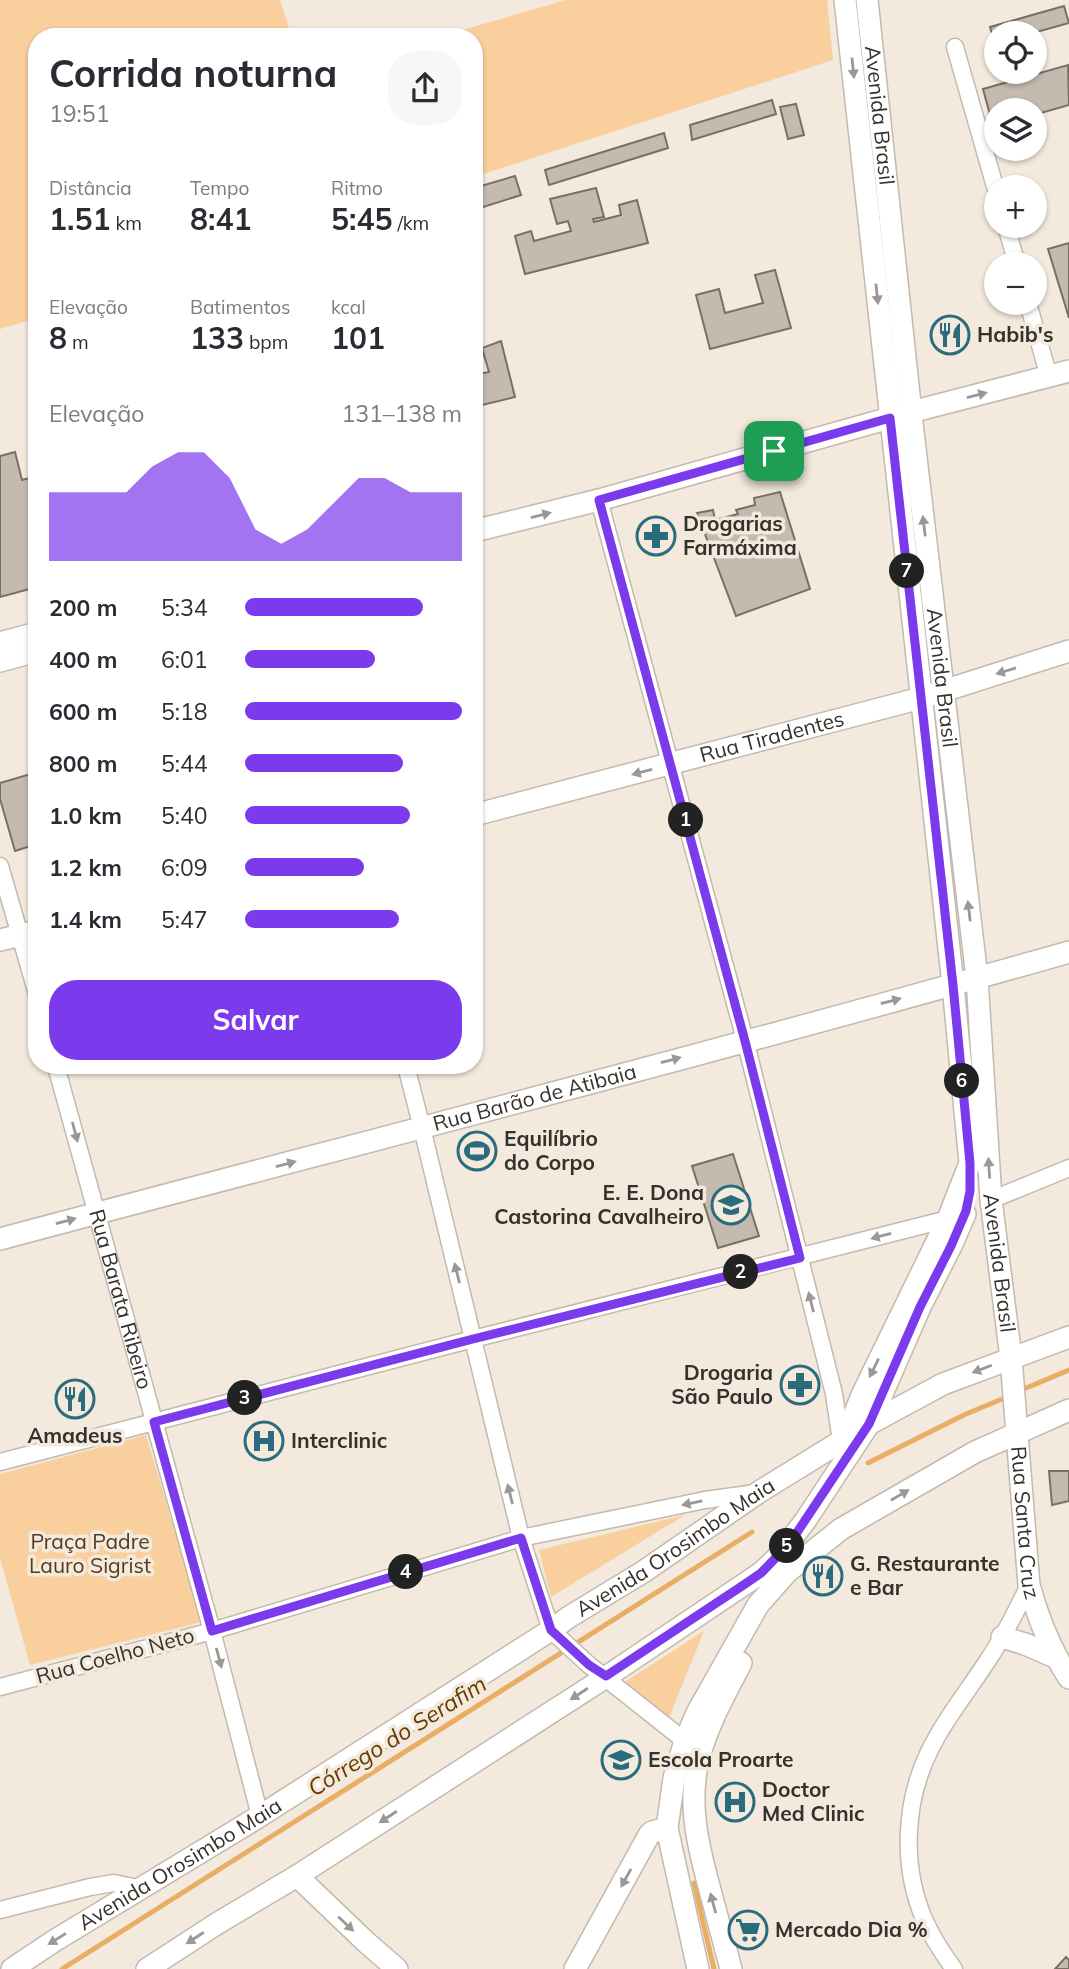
<!DOCTYPE html>
<html lang="pt">
<head>
<meta charset="utf-8">
<style>
  body { margin:0; font-family:Mulish,sans-serif; background:#f7f7f7; color:#2b2b33; height:100vh; display:flex; flex-direction:column; font-size:26px; white-space:nowrap }
  * { box-sizing:border-box; margin:0 }
  p { font-size:23px; color:#7c7c81 }
  .icon { flex:none; width:38px; height:38px; fill:none; stroke:currentColor; stroke-width:2; stroke-linecap:round; stroke-linejoin:round }
  .map { position:relative; flex:1; overflow:hidden }
  .panel { position:absolute; left:28px; top:28px; width:455px; height:1046px; display:flex; flex-direction:column; background:#fff; border-radius:28px; box-shadow:0 2px 5px #0004 }
  .panel>* { flex:none }
  .fabs { position:absolute; left:984px; top:21px; display:grid; gap:14px }
  .fabs a { display:grid; place-items:center; width:63px; height:63px; border-radius:50%; background:#fff; box-shadow:0 2px 5px #0004; font-size:35px }
  .pin { position:absolute; display:grid; place-items:center; width:60px; height:60px; color:#fff; margin:-30px; border-radius:14px; box-shadow:0 4px 10px #0006 }
  .km { position:absolute; width:35px; height:35px; margin:-18px; border-radius:50%; background:#222; color:#fff; font-size:19px; line-height:35px; text-align:center }
  .round { display:grid; place-items:center; flex:none; width:74px; height:74px; border-radius:28px; background:#f7f7f7 }
  .overview { display:flex; align-items:center; justify-content:space-between; height:119px; padding:0 21px }
  h1 { font-size:38px; font-weight:700; line-height:52px }
  .metrics { display:grid; grid-template-columns:repeat(3,1fr); gap:10px; height:119px; padding:7px 21px }
  .metrics div { display:grid; align-content:center }
  .metrics b { font-size:30px; font-weight:700 }
  .metrics small { font-size:19px; font-weight:400 }
  .metrics p { font-size:19px }
  .chart { height:196px; padding:14px 21px }
  .chart p { display:flex; justify-content:space-between }
  .chart svg { width:100%; height:126px; margin-top:7px; fill:#7c3aed; opacity:.7 }
  .primary-button { display:flex; gap:14px; margin-top:auto; padding:14px 21px }
  .primary-button a { flex:1; height:80px; border-radius:28px; background:#7c3aed; color:#fff; font-size:28px; font-weight:700; line-height:80px; text-align:center }
  ul { padding:0 21px; list-style:none; font-size:23px }
  li { display:grid; grid-template-columns:112px 84px 1fr; align-items:center; height:52px }
  li i { height:18px; border-radius:9px; background:#7c3aed }
  .map>svg:first-child { display:block }
  .green { fill:#facf9e }
  .lines { fill:none; stroke-linecap:round; stroke-linejoin:round }
  .stream { stroke:#e9ad63; stroke-width:5 }
  .building { fill:#c4baaf; stroke:#797065; stroke-width:2 }
  .minor-casing { stroke:#c3b9ae; stroke-width:19 }
  .major-casing { stroke:#c3b9ae; stroke-width:24 }
  .minor { stroke:#fff; stroke-width:16 }
  .major { stroke:#fff; stroke-width:21 }
  .oneway { fill:#9a9896 }
  .route-casing { stroke:#fff; stroke-width:14 }
  .route { stroke:#7c3aed; stroke-width:9 }
  .labels { text-anchor:middle; stroke-width:7; stroke-linejoin:round; paint-order:stroke }
  .street-label { font-size:21px; fill:#35312c; stroke:#f3e9dd }
  .poi-label { font-size:21px; font-weight:bold; fill:#35312c; stroke:#f3e9dd; text-anchor:start }
  .park-label { font-size:21px; fill:#543b1c; stroke:#f3e9dd }
  .water-label { font-size:23px; font-style:italic; fill:#653e00; stroke:#f3e9dd }
</style>
</head>
<body>
<div class="map">
<svg width="1069" height="1969" viewBox="0 0 1069 1969">
  <rect width="100%" height="100%" fill="#f3e9dd"/>
  <g class="green">
    <path d="M0,0H280L292,37H37V318L0,329Z"/>
    <path d="M566,0H827L833,60L474,177V37H438Z"/>
    <path d="M146,1435L202,1622L30,1665L0,1558V1474Z"/>
    <path d="M685,1515L551,1597L539,1550Z"/>
    <path d="M704,1631L669,1718L623,1683Z"/>
  </g>
  <g class="lines">
    <g class="stream">
      <path d="M1019,1391L1069,1370"/>
      <path d="M868,1463L966,1414L1007,1397"/>
      <path d="M694,1883L714,1969"/>
      <path d="M62,1969L752,1532"/>
    </g>
  </g>
  <g class="building">
    <path d="M1064,6L1069,23L1033,33H996L995,44L990,27Z"/>
    <path d="M1068,65L1069,105L1034,115V110H996V125L993,126L983,89Z"/>
    <path d="M772,100L776,114L692,140L690,125Z"/>
    <path d="M796,104L804,135L788,139L780,107Z"/>
    <path d="M664,133L668,148L549,185L545,170Z"/>
    <path d="M515,176L521,195L474,210V188Z"/>
    <path d="M596,188L604,217L593,219L594,222L621,215L619,205L637,200L648,243L525,274L515,236L531,231L534,241L571,231L568,221L557,224L550,199Z"/>
    <path d="M1069,243V318L1048,249Z"/>
    <path d="M474,244L482,268L474,271Z"/>
    <path d="M775,270L791,328L710,349L696,295L719,289L725,313L763,303L755,275Z"/>
    <path d="M501,341L515,397L474,407V375L489,372L482,348Z"/>
    <path d="M15,452L22,480L37,476V587L0,597V456Z"/>
    <path d="M780,492L810,589L736,616L697,513L713,510L715,520L738,514L736,510L755,505L754,498Z"/>
    <path d="M37,772V844L15,851L0,799V783Z"/>
    <path d="M733,1154L759,1236L718,1248L692,1166Z"/>
    <path d="M1049,1471H1069V1501L1052,1505Z"/>
    <path d="M1066,1957L1069,1960V1969H1055Z"/>
  </g>
  <g class="lines">
    <defs>
      <g id="minor">
        <path d="M955,47L996,190"/>
        <path d="M1006,226L1017,264"/>
        <path d="M1028,303L1049,377"/>
        <path d="M599,500L745,1040L834,1394L841,1441"/>
        <path d="M0,866L37,994"/>
        <path id="s1" d="M56,1066L212,1631L260,1816"/>
        <path d="M406,1066L422,1128L521,1538L551,1630L589,1665L685,1741"/>
        <path d="M991,1200L1069,1168"/>
        <path d="M0,1462L473,1339L948,1219"/>
        <path d="M0,1687L212,1631L521,1538L705,1500L756,1493"/>
        <path d="M0,1910L90,1887L114,1883L142,1889"/>
        <path d="M954,1969C943,1954 932,1937 924,1919C902,1867 904,1805 928,1754C944,1720 968,1691 988,1660C1004,1636 1017,1610 1029,1585"/>
      </g>
      <g id="major">
        <path id="s2" d="M867,0L912,423L977,978L991,1200L1011,1358L1029,1585C1038,1618 1050,1649 1069,1678"/>
        <path d="M474,531L599,500L911,412L1069,371"/>
        <path d="M0,643L37,633"/>
        <path d="M0,661L37,651"/>
        <path id="s3" d="M474,815L921,698L1069,651"/>
        <path d="M0,940L37,931"/>
        <path id="s4" d="M0,1239C356,1144 714,1053 1069,952"/>
        <path d="M845,1438L862,1395L948,1219L970,1163L953,985L845,0"/>
        <path d="M1002,1637L1025,1644L1055,1657"/>
        <path d="M297,1876L367,1943L397,1969"/>
        <path id="s5" d="M12,1969L54,1941L260,1816L551,1630L569,1617L643,1572L759,1492L869,1424L943,1384L1069,1337"/>
        <path d="M147,1969L218,1923L297,1876L606,1677L761,1573L776,1559L805,1521L869,1424L920,1307L951,1246L965,1214"/>
        <path d="M575,1969L649,1835L652,1832L667,1828"/>
        <path d="M698,1969L667,1828L674,1778L685,1741L697,1713L758,1605L787,1572L841,1529L975,1452L1069,1410"/>
        <path d="M731,1969C724,1943 717,1917 710,1890C698,1846 687,1803 699,1757C708,1724 725,1694 741,1663"/>
      </g>
    </defs>
    <use href="#minor" class="minor-casing"/>
    <use href="#major" class="major-casing"/>
    <use href="#minor" class="minor"/>
    <use href="#major" class="major"/>
  </g>
  <defs><path id="oneway-solid" d="M-6-.8H1V-3.2L6.5 0L1 3.2V.8H-6Z" transform="scale(1.75)"/></defs>
  <g class="oneway">
    <use href="#oneway-solid" transform="translate(853 68) rotate(84)"/>
    <use href="#oneway-solid" transform="translate(877 294) rotate(84)"/>
    <use href="#oneway-solid" transform="translate(977 395) rotate(-14)"/>
    <use href="#oneway-solid" transform="translate(541 515) rotate(-14)"/>
    <use href="#oneway-solid" transform="translate(924 526) rotate(-97)"/>
    <use href="#oneway-solid" transform="translate(1006 671) rotate(163)"/>
    <use href="#oneway-solid" transform="translate(642 772) rotate(165)"/>
    <use href="#oneway-solid" transform="translate(969 911) rotate(-97)"/>
    <use href="#oneway-solid" transform="translate(891 1001) rotate(-15)"/>
    <use href="#oneway-solid" transform="translate(671 1060) rotate(-15)"/>
    <use href="#oneway-solid" transform="translate(75 1132) rotate(75)"/>
    <use href="#oneway-solid" transform="translate(286 1164) rotate(-15)"/>
    <use href="#oneway-solid" transform="translate(989 1168) rotate(-94)"/>
    <use href="#oneway-solid" transform="translate(66 1221) rotate(-15)"/>
    <use href="#oneway-solid" transform="translate(881 1236) rotate(165)"/>
    <use href="#oneway-solid" transform="translate(457 1273) rotate(-104)"/>
    <use href="#oneway-solid" transform="translate(811 1302) rotate(-104)"/>
    <use href="#oneway-solid" transform="translate(874 1368) rotate(116)"/>
    <use href="#oneway-solid" transform="translate(982 1369) rotate(159)"/>
    <use href="#oneway-solid" transform="translate(510 1494) rotate(-104)"/>
    <use href="#oneway-solid" transform="translate(900 1495) rotate(-30)"/>
    <use href="#oneway-solid" transform="translate(692 1503) rotate(168)"/>
    <use href="#oneway-solid" transform="translate(219 1658) rotate(75)"/>
    <use href="#oneway-solid" transform="translate(579 1694) rotate(147)"/>
    <use href="#oneway-solid" transform="translate(388 1817) rotate(147)"/>
    <use href="#oneway-solid" transform="translate(626 1878) rotate(119)"/>
    <use href="#oneway-solid" transform="translate(713 1903) rotate(-105)"/>
    <use href="#oneway-solid" transform="translate(346 1924) rotate(43)"/>
    <use href="#oneway-solid" transform="translate(195 1938) rotate(147)"/>
    <use href="#oneway-solid" transform="translate(57 1939) rotate(148)"/>
  </g>
  <g class="lines">
    <defs>
      <path id="route" d="M890,418L953,985L970,1163V1191L966,1211L951,1246L920,1307L869,1424L790,1543L761,1573L745,1584L606,1676L589,1665L551,1630L521,1538L212,1631L154,1422L473,1339L800,1258L745,1041L599,500Z"/>
    </defs>
    <use href="#route" class="route-casing"/>
    <use href="#route" class="route"/>
  </g>
  <defs>
    <symbol id="restaurant-ring" viewBox="-11 -11 22 22"><circle r="9.5" fill="#f3e9dd" stroke="#2a6c7e" stroke-width="1.5"/><path d="M-5-6h1v4h1v-4h1v4h1v-4h1v5L-1.5 .5V6h-2V.5L-5-1ZM5-6V6H3V1.5H1.5Q1.5-4 5-6Z" fill="#2a6c7e"/></symbol>
    <symbol id="pharmacy-ring" viewBox="-11 -11 22 22"><circle r="9.5" fill="#f3e9dd" stroke="#2a6c7e" stroke-width="1.5"/><path d="M-2-6h4v4h4v4h-4v4h-4v-4h-4v-4h4Z" fill="#2a6c7e"/></symbol>
    <symbol id="stadium-ring" viewBox="-11 -11 22 22"><circle r="9.5" fill="#f3e9dd" stroke="#2a6c7e" stroke-width="1.5"/><path d="M0-5a6.5 5 0 1 0 0 10a6.5 5 0 1 0 0-10ZM-3.5-1.8h7v3.6h-7Z" fill="#2a6c7e"/></symbol>
    <symbol id="school-ring" viewBox="-11 -11 22 22"><circle r="9.5" fill="#f3e9dd" stroke="#2a6c7e" stroke-width="1.5"/><path d="M0-5L7-2L0 1L-7-2ZM-4 1L0 2.5L4 1V4Q0 6-4 4Z" fill="#2a6c7e"/></symbol>
    <symbol id="hospital-ring" viewBox="-11 -11 22 22"><circle r="9.5" fill="#f3e9dd" stroke="#2a6c7e" stroke-width="1.5"/><path d="M-5-5h3v3.5h4V-5h3V5h-3V1.5h-4V5h-3Z" fill="#2a6c7e"/></symbol>
    <symbol id="university-ring" viewBox="-11 -11 22 22"><circle r="9.5" fill="#f3e9dd" stroke="#2a6c7e" stroke-width="1.5"/><path d="M0-5L7-2L0 1L-7-2ZM-4 1L0 2.5L4 1V4Q0 6-4 4Z" fill="#2a6c7e"/></symbol>
    <symbol id="supermarket-ring" viewBox="-11 -11 22 22"><circle r="9.5" fill="#f3e9dd" stroke="#2a6c7e" stroke-width="1.5"/><path d="M-6-5.5h2.5l.6 2H6L4.5 2H-2.5L-4.4-4H-6ZM-1.5 3.2a1.3 1.3 0 1 0 .1 0ZM3 3.2a1.3 1.3 0 1 0 .1 0Z" fill="#2a6c7e"/></symbol>
  </defs>
  <g fill-rule="evenodd">
    <use href="#restaurant-ring" x="928" y="313" width="44" height="44"/>
    <use href="#pharmacy-ring" x="634" y="514" width="44" height="44"/>
    <use href="#stadium-ring" x="455" y="1129" width="44" height="44"/>
    <use href="#school-ring" x="709" y="1183" width="44" height="44"/>
    <use href="#pharmacy-ring" x="778" y="1363" width="44" height="44"/>
    <use href="#restaurant-ring" x="53" y="1377" width="44" height="44"/>
    <use href="#hospital-ring" x="242" y="1419" width="44" height="44"/>
    <use href="#restaurant-ring" x="801" y="1554" width="44" height="44"/>
    <use href="#university-ring" x="599" y="1738" width="44" height="44"/>
    <use href="#hospital-ring" x="713" y="1780" width="44" height="44"/>
    <use href="#supermarket-ring" x="726" y="1908" width="44" height="44"/>
  </g>
  <g class="labels">
    <g class="street-label">
      <text dy="7" stroke="none"><textPath href="#s2" startOffset="116">Avenida Brasil</textPath></text>
      <text dy="7" stroke="none"><textPath href="#s2" startOffset="682">Avenida Brasil</textPath></text>
      <text dy="7" stroke="none"><textPath href="#s3" startOffset="308">Rua Tiradentes</textPath></text>
      <text dy="7" stroke="none"><textPath href="#s4" startOffset="553">Rua Barão de Atibaia</textPath></text>
      <text dy="7" stroke="none"><textPath href="#s2" startOffset="1270">Avenida Brasil</textPath></text>
      <text dy="7" stroke="none"><textPath href="#s1" startOffset="242">Rua Barata Ribeiro</textPath></text>
      <text dy="7" stroke="none"><textPath href="#s2" startOffset="1531">Rua Santa Cruz</textPath></text>
      <text dy="7" stroke="none"><textPath href="#s5" startOffset="786">Avenida Orosimbo Maia</textPath></text>
      <text transform="translate(115 1656) rotate(-15)" y="7">Rua Coelho Neto</text>
      <text dy="7" stroke="none"><textPath href="#s5" startOffset="198">Avenida Orosimbo Maia</textPath></text>
    </g>
    <g class="poi-label">
      <text x="977" y="342">Habib's</text>
      <text x="683" y="531">Drogarias<tspan x="683" dy="24">Farmáxima</tspan></text>
      <text x="504" y="1146">Equilíbrio<tspan x="504" dy="24">do Corpo</tspan></text>
      <text x="704" y="1200" text-anchor="end">E. E. Dona<tspan x="704" dy="24">Castorina Cavalheiro</tspan></text>
      <text x="773" y="1380" text-anchor="end">Drogaria<tspan x="773" dy="24">São Paulo</tspan></text>
      <text x="75" y="1443" text-anchor="middle">Amadeus</text>
      <text x="291" y="1448">Interclinic</text>
      <text x="850" y="1571">G. Restaurante<tspan x="850" dy="24">e Bar</tspan></text>
      <text x="648" y="1767">Escola Proarte</text>
      <text x="762" y="1797">Doctor<tspan x="762" dy="24">Med Clinic</tspan></text>
      <text x="775" y="1937">Mercado Dia %</text>
    </g>
    <g class="park-label">
      <text x="90" y="1549">Praça Padre<tspan x="90" dy="24">Lauro Sigrist</tspan></text>
    </g>
    <g class="water-label">
      <text transform="translate(397 1736) rotate(-32)" y="8">Córrego do Serafim</text>
    </g>
  </g>
</svg>
<div class="fabs">
<a><svg class="icon" aria-label="locate" viewBox="0 0 24 24"><circle cx="12" cy="12" r="6"/><path d="M12 2v4M12 18v4M2 12h4M18 12h4"/></svg></a>
<a><svg class="icon" aria-label="layers" viewBox="0 0 24 24"><path d="M12 4l9 5-9 5-9-5zM3 14l9 5 9-5"/></svg></a>
<a>+</a>
<a>−</a>
</div>
<div class="pin" style="left:774px;top:451px;background:#1e9e55"><svg class="icon" aria-label="arrive" viewBox="0 0 24 24"><path d="M6 21V4h12l-3 4 3 4H6"/></svg></div>
<b class="km" style="left:686px;top:820px">1</b>
<b class="km" style="left:741px;top:1272px">2</b>
<b class="km" style="left:245px;top:1398px">3</b>
<b class="km" style="left:406px;top:1572px">4</b>
<b class="km" style="left:787px;top:1546px">5</b>
<b class="km" style="left:962px;top:1081px">6</b>
<b class="km" style="left:907px;top:571px">7</b>
<section class="panel">
<div class="overview"><div><h1>Corrida noturna</h1><p>19:51</p></div><a class="round"><svg class="icon" aria-label="share" viewBox="0 0 24 24"><path d="M12 15V3M7 8l5-5 5 5M5 13v7h14v-7"/></svg></a></div>
<div class="metrics">
<div><p>Distância</p><b>1.51<small> km</small></b></div>
<div><p>Tempo</p><b>8:41</b></div>
<div><p>Ritmo</p><b>5:45<small> /km</small></b></div>
</div>
<div class="metrics">
<div><p>Elevação</p><b>8<small> m</small></b></div>
<div><p>Batimentos</p><b>133<small> bpm</small></b></div>
<div><p>kcal</p><b>101</b></div>
</div>
<div class="chart"><p><span>Elevação</span>131–138 m</p>
<svg viewBox="0 0 160 44" preserveAspectRatio="none"><path d="M0 44V20L10 20L20 20L30 20L40 11L50 6L60 6L70 15L80 33L90 38L100 33L110 24L120 15L130 15L140 20L150 20L160 20V44z"/></svg>
</div>
<ul>
<li><b>200 m</b>5:34<i style="width:82%"></i></li>
<li><b>400 m</b>6:01<i style="width:60%"></i></li>
<li><b>600 m</b>5:18<i style="width:100%"></i></li>
<li><b>800 m</b>5:44<i style="width:73%"></i></li>
<li><b>1.0 km</b>5:40<i style="width:76%"></i></li>
<li><b>1.2 km</b>6:09<i style="width:55%"></i></li>
<li><b>1.4 km</b>5:47<i style="width:71%"></i></li>
</ul>
<div class="primary-button"><a>Salvar</a></div>
</section>
</div>
</body>
</html>
